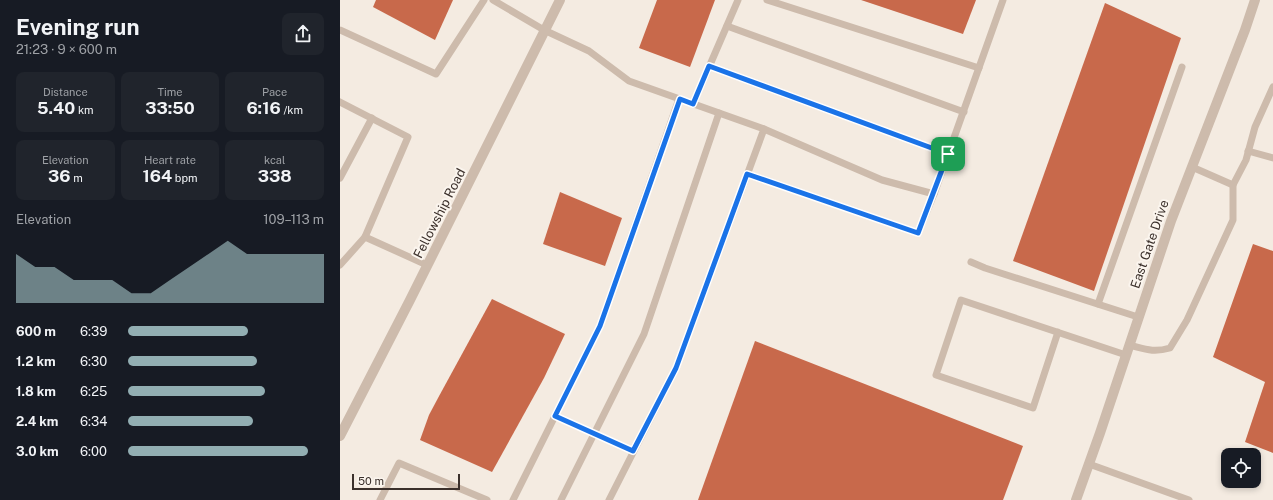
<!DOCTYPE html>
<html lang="en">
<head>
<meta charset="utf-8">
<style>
  body { margin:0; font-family:"Public Sans",sans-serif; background:#20242c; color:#f1f3f6; height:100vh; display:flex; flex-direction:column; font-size:15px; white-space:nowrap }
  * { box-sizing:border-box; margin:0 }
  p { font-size:13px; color:#9ea1a6 }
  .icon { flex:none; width:22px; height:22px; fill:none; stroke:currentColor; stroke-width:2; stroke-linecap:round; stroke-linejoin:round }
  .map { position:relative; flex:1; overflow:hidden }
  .side { display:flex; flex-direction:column; background:#171b24; width:340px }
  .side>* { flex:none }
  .controls { position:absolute; left:881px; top:448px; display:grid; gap:8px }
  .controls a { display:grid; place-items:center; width:40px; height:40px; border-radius:8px; background:#171b24; box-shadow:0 2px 6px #0003; font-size:20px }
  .scale { position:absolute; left:12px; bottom:10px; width:108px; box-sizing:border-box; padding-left:4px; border:2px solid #3b302b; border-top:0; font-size:11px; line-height:14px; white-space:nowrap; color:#3b302b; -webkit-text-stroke:3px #fbf5ee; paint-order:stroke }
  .pin { position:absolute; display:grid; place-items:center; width:34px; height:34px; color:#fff; margin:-17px; border-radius:8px; box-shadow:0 2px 6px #0006 }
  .round { display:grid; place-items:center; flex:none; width:42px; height:42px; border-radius:8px; background:#20242c }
  .head { display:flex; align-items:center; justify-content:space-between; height:68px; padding:0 16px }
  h1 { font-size:22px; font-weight:700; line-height:30px }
  .metrics { display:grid; grid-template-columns:repeat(3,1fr); gap:6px; height:68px; padding:4px 16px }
  .metrics div { display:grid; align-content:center; border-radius:8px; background:#20242c; text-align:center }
  .metrics b { font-size:17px; font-weight:700 }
  .metrics small { font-size:11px; font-weight:400 }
  .metrics p { font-size:11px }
  .chart { height:112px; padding:8px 16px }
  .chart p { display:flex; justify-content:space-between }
  .chart svg { width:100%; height:72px; margin-top:4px; fill:#92aeb2; opacity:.7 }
  ul { padding:0 16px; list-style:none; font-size:13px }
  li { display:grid; grid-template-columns:64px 48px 1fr; align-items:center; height:30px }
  li i { height:10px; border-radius:5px; background:#92aeb2 }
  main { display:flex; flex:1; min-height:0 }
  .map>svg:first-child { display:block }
  .building { fill:#c8694b }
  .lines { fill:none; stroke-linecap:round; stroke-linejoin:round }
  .service { stroke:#cdbbac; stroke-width:7 }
  .minor { stroke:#cdbbac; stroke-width:10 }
  .tertiary { stroke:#cdbbac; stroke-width:10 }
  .route-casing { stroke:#fff; stroke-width:8 }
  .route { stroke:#1a73e8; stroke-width:5 }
  .labels { text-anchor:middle; stroke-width:4; stroke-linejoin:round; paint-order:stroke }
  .street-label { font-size:13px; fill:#3b302b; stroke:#fbf5ee }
</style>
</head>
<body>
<main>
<section class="side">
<div class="head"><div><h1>Evening run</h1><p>21:23 · 9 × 600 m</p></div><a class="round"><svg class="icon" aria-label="share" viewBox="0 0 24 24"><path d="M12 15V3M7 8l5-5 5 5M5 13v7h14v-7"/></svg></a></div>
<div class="metrics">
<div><p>Distance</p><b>5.40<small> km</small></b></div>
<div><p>Time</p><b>33:50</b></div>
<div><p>Pace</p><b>6:16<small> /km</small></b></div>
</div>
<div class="metrics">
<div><p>Elevation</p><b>36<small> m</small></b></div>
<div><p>Heart rate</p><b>164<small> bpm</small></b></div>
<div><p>kcal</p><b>338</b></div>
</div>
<div class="chart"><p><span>Elevation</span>109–113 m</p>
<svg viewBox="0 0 160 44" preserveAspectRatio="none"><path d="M0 44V14L10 22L20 22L30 30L40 30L50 30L60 38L70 38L80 30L90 22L100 14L110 6L120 14L130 14L140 14L150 14L160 14V44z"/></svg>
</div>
<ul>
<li><b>600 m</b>6:39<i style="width:61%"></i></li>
<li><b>1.2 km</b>6:30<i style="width:66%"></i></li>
<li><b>1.8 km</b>6:25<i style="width:70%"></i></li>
<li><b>2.4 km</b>6:34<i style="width:64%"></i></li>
<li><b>3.0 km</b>6:00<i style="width:92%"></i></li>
</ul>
</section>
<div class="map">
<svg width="933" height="500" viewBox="0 0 933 500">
  <rect width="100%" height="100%" fill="#f4ebe1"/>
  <g class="building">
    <path d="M36,0H113L95,40L33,7Z"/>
    <path d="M317,0H375L350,67L299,48Z"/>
    <path d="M521,0H636L623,34Z"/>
    <path d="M765,3L841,38L754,291L673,261Z"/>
    <path d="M220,192L282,218L265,266L203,244Z"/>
    <path d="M913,244L933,251V453L905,442L925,382L873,357Z"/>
    <path d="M152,299L225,334L204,378L152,472L80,440L89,415L98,398Z"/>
    <path d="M415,341L683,446L663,500H358Z"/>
  </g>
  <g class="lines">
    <g class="service">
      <path d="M153,0L204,30L249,51L289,81L424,129L336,368L269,500"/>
      <path d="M427,0L639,68"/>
      <path d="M387,26L624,112"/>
      <path d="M0,30L96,74L144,0"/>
      <path d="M369,66L608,154"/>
      <path d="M0,102L68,137L25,237L87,265"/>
      <path d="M353,104L398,0"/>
      <path d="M424,129L542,180L594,194L663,0"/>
      <path d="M908,151L933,158"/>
      <path d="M852,167L893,185L906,160L915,127L933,87"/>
      <path d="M407,174L578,233L594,194"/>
      <path d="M0,178L32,118"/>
      <path d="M631,262L645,268L798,317"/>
      <path d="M0,265L25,237"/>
      <path d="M758,304L842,67"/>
      <path d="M718,332L693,408L596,375L621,300L786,355"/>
      <path d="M789,345C805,349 813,353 830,348L847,320L893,220V185"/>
      <path d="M215,416L293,451"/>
      <path d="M749,464L849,500"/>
      <path d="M40,500L59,463L147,500"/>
      <path d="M173,500L260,326L339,99"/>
      <path d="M221,500L304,334L379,113"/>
    </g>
    <path class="minor" d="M736,500L760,433L831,221L905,30L915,0"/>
    <path class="tertiary" d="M0,436L70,300L220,0"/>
  </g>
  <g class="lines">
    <defs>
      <path id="route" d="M369,66L608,154L578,233L407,174L336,368L293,451L215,416L260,326L340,99L353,104Z"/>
    </defs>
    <use href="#route" class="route-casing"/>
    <use href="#route" class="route"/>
  </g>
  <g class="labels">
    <g class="street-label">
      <text transform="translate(99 213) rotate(-63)" y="5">Fellowship Road</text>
      <text transform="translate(809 244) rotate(-71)" y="5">East Gate Drive</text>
    </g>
  </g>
</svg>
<div class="controls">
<a><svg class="icon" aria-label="locate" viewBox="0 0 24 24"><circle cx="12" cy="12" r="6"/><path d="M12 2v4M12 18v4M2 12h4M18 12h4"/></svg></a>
</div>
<div class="scale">50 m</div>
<div class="pin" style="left:608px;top:154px;background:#1e9e55"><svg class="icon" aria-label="arrive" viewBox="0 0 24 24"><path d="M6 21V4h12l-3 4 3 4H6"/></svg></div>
</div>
</main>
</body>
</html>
